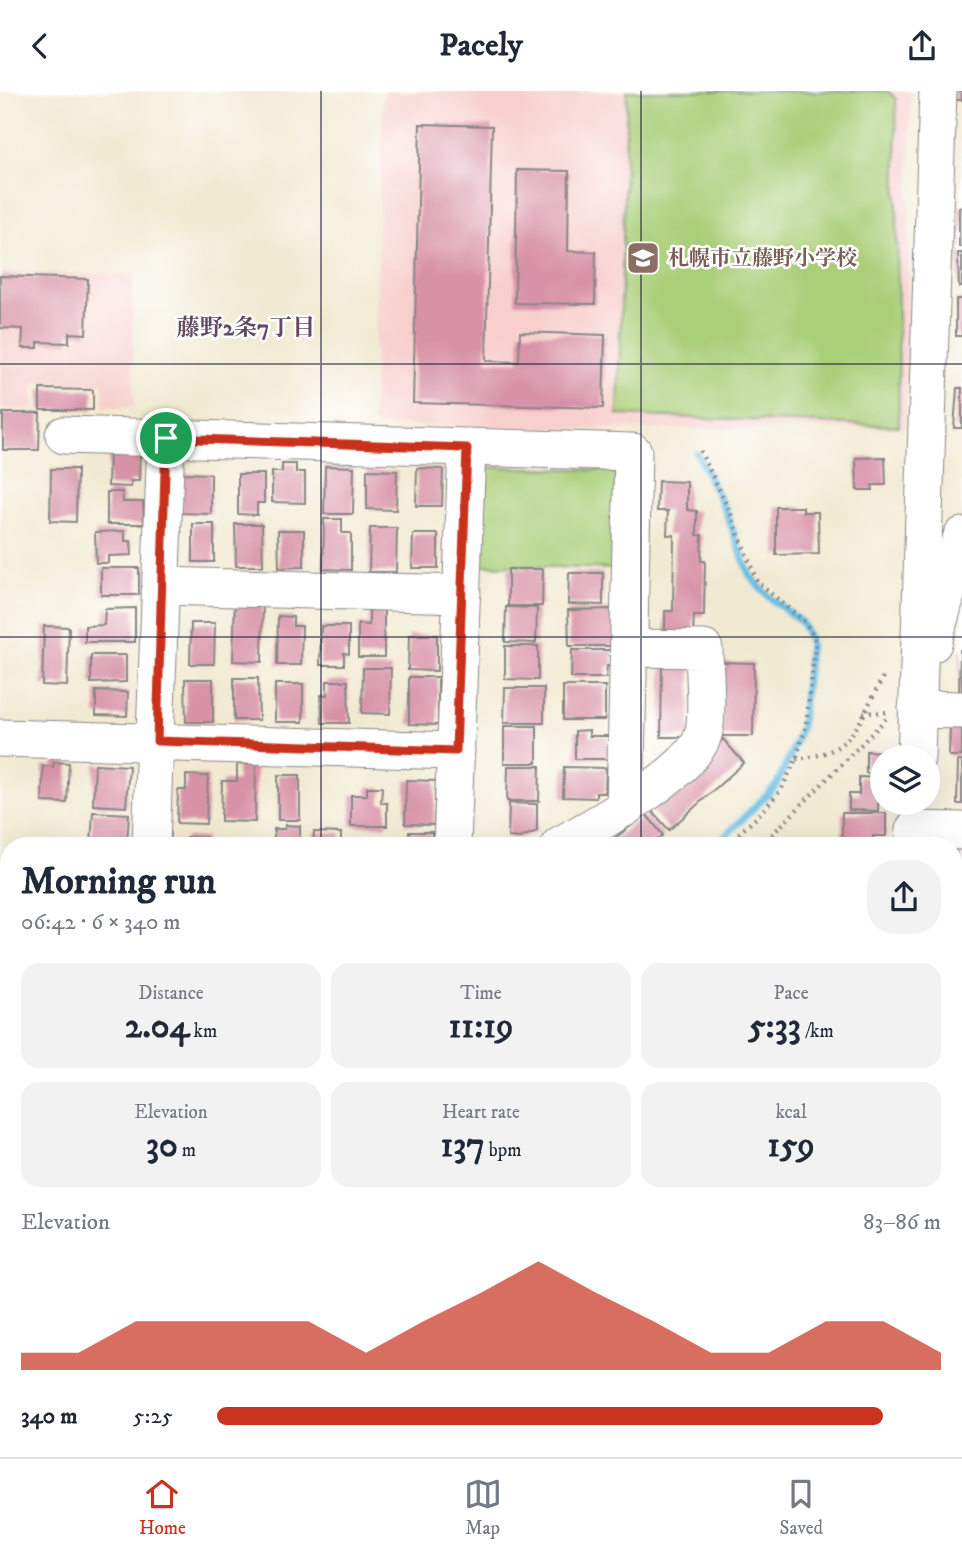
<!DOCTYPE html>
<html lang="en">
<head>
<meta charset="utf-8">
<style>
  body { margin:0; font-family:"IM FELL DW Pica","Noto Serif JP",serif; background:#f2f2f3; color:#1f2937; height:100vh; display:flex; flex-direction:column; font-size:26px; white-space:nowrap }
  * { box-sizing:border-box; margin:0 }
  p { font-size:23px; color:#747a83 }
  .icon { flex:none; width:38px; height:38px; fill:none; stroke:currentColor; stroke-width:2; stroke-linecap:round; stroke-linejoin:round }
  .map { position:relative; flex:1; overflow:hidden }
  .side { position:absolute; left:0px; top:746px; width:962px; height:621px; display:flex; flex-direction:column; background:#fff; border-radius:28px 28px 0 0; box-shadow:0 7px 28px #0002 }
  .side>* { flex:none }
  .buttons { position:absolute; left:870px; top:654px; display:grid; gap:14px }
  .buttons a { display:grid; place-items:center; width:70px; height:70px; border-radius:50%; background:#fff; box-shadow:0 7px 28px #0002; font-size:35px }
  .pin { position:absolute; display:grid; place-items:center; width:60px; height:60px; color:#fff; margin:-30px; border:4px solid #fff; border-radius:50%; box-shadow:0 2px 7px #0007 }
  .round { display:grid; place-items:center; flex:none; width:74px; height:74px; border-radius:28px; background:#f2f2f3 }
  .overview { display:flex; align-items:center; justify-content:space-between; height:119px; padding:0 21px }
  h1 { font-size:38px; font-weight:700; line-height:52px }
  .stats { display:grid; grid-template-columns:repeat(3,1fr); gap:10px; height:119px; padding:7px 21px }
  .stats div { display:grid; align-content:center; border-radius:18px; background:#f2f2f3; text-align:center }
  .stats b { font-size:35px; font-weight:700 }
  .stats small { font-size:19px; font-weight:400 }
  .stats p { font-size:19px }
  .chart { height:196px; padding:14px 21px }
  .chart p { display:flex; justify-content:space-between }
  .chart svg { width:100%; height:126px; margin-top:7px; fill:#c8321e; opacity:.7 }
  ul { padding:0 21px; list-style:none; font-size:23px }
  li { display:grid; grid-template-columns:112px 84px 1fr; align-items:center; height:52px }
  li i { height:18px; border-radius:9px; background:#c8321e }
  header { display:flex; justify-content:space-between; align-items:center; height:91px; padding:0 21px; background:#fff; font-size:32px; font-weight:700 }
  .menu { display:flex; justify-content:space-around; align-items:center; height:98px; border-top:2px solid #e0e1e3; background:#fff; font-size:19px; color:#747a83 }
  .menu a { display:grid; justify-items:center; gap:4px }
  .menu .active { color:#c8321e }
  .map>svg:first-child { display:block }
  .built { fill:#f7d0ce }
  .green { fill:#aacf79; stroke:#66785a; stroke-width:2 }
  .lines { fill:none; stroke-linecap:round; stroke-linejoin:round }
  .stream { stroke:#66bde3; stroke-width:7 }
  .building { fill:#d892a7 }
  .minor-casing { stroke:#8a8686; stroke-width:39 }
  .path { stroke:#8a8686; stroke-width:4.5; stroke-dasharray:2 5; stroke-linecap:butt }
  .minor { stroke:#fff; stroke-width:37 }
  .route-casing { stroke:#fff; stroke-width:14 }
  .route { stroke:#c8321e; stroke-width:9 }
  .grid { fill:none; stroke:#22223b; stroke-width:2; stroke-opacity:0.55 }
  .labels { text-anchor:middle; stroke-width:5; stroke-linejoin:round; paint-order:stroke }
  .education-label { font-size:21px; font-weight:bold; fill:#785e54; stroke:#fff; text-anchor:start }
  .neighbourhood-label { font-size:23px; font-weight:bold; fill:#624961; stroke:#fff }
</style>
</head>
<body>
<header><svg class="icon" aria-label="back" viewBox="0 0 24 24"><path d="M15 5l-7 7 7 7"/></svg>Pacely<svg class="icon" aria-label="share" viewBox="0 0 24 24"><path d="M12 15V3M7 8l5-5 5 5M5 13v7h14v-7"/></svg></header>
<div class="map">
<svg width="962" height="1366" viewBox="0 0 962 1366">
  <rect width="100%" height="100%" fill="#fff"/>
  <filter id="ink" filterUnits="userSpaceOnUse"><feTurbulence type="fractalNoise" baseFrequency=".0143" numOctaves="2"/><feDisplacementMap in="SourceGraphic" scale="14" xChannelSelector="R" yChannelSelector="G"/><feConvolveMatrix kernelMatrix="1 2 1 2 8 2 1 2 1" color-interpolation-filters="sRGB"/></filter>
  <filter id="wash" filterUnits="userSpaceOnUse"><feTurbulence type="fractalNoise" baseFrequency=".00686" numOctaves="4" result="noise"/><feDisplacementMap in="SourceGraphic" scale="28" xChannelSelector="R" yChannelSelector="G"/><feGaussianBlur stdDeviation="1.57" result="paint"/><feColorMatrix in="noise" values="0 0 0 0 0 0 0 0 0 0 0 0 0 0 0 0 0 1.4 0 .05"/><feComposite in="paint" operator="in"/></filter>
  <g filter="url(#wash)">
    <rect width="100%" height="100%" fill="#f1e9d1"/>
    <g class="built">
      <path d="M384,0H911L906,337L580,338L372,334Z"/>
      <path d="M0,181L132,184L134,316H103V293L34,291L33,318H0Z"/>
    </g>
    <g class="green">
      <path d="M627,0H888L896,8L899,335L618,324Z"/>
      <path d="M487,376L610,379L617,385L615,478L477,474L481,382Z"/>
    </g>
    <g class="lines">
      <g class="stream">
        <path d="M697,363L725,419L750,485L770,507L802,532L810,552L801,636L789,667L776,695L716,754"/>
        <path d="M362,1366L364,1358"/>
      </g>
    </g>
    <g id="blocks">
      <g class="building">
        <rect x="954" y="0" width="8" height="9"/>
        <path d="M420,33L492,35L486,270L519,271L520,241L605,244L603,317L413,312Z"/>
        <path d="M517,79L569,80L568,160L596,161L595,213L515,212Z"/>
        <rect x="959" y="116" width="3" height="40"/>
        <path d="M958,162H962V196H959Z"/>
        <path d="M0,185L88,188L86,243L69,242V252L38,251V257H22L23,238L0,237Z"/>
        <rect x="956" y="208" width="6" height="37"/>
        <path d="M957,297H962V337H954Z"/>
        <path d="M40,298L93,299V319H40Z"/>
        <path d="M3,322H40L39,359H3Z"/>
        <path d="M109,358L140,359L139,390H131V396L108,395Z"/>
        <path d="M885,366L886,394H872L873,399H857L856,367Z"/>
        <path d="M282,373H296V381H305V412L272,411V381H282Z"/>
        <path d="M325,375L354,376L353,423H324Z"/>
        <path d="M417,377L443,378L442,415H416Z"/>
        <path d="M51,378H77L76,431L50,430Z"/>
        <path d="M367,379L397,380L396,419L367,418Z"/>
        <path d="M182,382L211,383V423L182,422Z"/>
        <path d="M238,383H264V412H257V424L238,423Z"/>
        <path d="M658,390L687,391V419L697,420V444H702L701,470H705L704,525H694L693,543H665V520H673L674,444H667L668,420H657Z"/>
        <path d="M107,401H122L123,411H143L144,433H107Z"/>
        <path d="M776,416H803V421H818L819,463L776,464Z"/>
        <path d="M324,428H342V442H351V479L323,478Z"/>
        <rect x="193" y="433" width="21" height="38"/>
        <path d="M235,433H262L263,475H236Z"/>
        <path d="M370,437H397L396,481H369Z"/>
        <path d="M278,439H304V476L279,477Z"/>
        <path d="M125,440V450H131L132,464L108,465V472H96L95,441Z"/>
        <path d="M413,443H438V477H412Z"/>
        <rect x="101" y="477" width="38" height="27"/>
        <path d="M508,478H543L542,515H508Z"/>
        <path d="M569,482H603V514L568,513Z"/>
        <path d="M235,509L263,510L262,571L233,570Z"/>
        <path d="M506,516L537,517L536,552L505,551Z"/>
        <path d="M135,517V551H85V535L104,534L105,518Z"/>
        <path d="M614,518V555H569L568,519Z"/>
        <path d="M369,519H384V566H358V533L369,534Z"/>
        <path d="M278,525L293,526V535H302L301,574H277Z"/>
        <path d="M191,532H215L214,573H190Z"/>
        <path d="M44,535L69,536L67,595L42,594Z"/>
        <path d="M321,535H349V563L344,562V574H320Z"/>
        <path d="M409,544H437V580L408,579Z"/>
        <path d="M505,555H538V589L505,588Z"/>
        <path d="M572,559H613V575H607L606,587H571Z"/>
        <path d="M960,559H962V602H959Z"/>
        <path d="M91,564H126V591L91,592Z"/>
        <path d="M662,567L691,568L690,646H661Z"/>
        <path d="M723,571L754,572L753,645H722Z"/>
        <path d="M363,577H391L390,623L362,622Z"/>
        <path d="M409,586H438V634L409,633Z"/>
        <path d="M234,587H258L259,629H234Z"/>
        <path d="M185,588H213V631H186Z"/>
        <path d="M327,590H348L349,632H322L321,604H327Z"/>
        <rect x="275" y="593" width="28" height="38"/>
        <rect x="563" y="595" width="42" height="34"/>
        <path d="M505,597H544V632H504Z"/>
        <path d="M96,600L128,601L127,625L96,624Z"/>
        <rect x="504" y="635" width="33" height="37"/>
        <path d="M950,635H962V665H949Z"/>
        <path d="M589,639V645H608V668H575V640Z"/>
        <path d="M723,648L744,672L669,739L651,719Z"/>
        <path d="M866,660L891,661V667H882V683L866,682Z"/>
        <path d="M958,670H962V713H957Z"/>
        <path d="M54,671L69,672L67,712L42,711L43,675L53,676Z"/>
        <path d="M95,673L129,675L126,716L93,714Z"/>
        <path d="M237,673H256L255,731L221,730L222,690H237Z"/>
        <path d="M508,675H540L539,710H507Z"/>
        <path d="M564,676L606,677L605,702H596V707L563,706Z"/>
        <path d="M186,684L208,685L206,733L177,732L178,699H186Z"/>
        <rect x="278" y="684" width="22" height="45"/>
        <path d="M859,686L879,687L878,720L849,719V703H859Z"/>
        <path d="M406,689L436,690L434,734L405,733Z"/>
        <path d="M367,696H382L381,712H387V735H351V704H367Z"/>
        <path d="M509,712L537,713V740L520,747L508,746Z"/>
        <path d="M93,721L129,723L127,754H91Z"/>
        <path d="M842,722H886V745H873V751H842Z"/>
        <path d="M646,723L663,744L650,754H606Z"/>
        <path d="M285,734L300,735V754H274V738H285Z"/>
        <path d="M314,741L341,742V754H313Z"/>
        <rect x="409" y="741" width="23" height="13"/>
        <path d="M186,746L206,747V754H185Z"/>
        <rect x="954" y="757" width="8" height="39"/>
        <path d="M957,809H962V847H957V836H954V817H957Z"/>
        <path d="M957,852H962V875L954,876Z"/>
        <rect x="0" y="958" width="7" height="42"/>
        <rect x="0" y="1011" width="4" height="86"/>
        <path d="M962,1028V1063H954V1029Z"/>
        <path d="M954,1075H962L961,1124H954Z"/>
        <path d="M954,1185L958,1186L957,1228H954Z"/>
        <rect x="0" y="1207" width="9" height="61"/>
        <path d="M954,1243H958L957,1297L954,1296Z"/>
        <path d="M0,1276H8V1315L0,1316Z"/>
        <rect x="0" y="1322" width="9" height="38"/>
        <rect x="400" y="1358" width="37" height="3"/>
        <path d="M483,1358H514L513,1366H483Z"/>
        <path d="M535,1358H562V1366H534Z"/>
        <path d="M678,1358H706L705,1366H678Z"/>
        <rect x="779" y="1358" width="29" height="8"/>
      </g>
    </g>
  </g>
  <g filter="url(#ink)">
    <use href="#blocks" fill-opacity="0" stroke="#8a8686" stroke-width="2"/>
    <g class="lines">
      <defs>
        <g id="minor">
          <path d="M64,344L633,361L625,717"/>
          <path d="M161,495L462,503"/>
          <path d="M933,552L962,445"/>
          <path d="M917,618L962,619"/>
          <path d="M0,647L456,660"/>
          <path d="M916,667L938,0"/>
          <path d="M914,739L962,740"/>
          <path d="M151,754L166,347"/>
          <path d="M452,754L467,357"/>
          <path d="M560,754C593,736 694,680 703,644C709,625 704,580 704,558L629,557"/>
          <path d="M954,983H962"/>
          <path d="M954,1160H962"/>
          <path d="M954,1337H962"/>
          <path d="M159,1358L163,1366"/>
          <path d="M299,1366L300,1358"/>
          <path d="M453,1366V1358"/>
          <path d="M637,1366V1358"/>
          <path d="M893,1366L894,1358"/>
        </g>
      </defs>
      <use href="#minor" class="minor-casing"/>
      <g class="path">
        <path d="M700,360L728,416L757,491L806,532L816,550L806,635L796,668L781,699L756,727L726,754"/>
        <path d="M863,622L891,621"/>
        <path d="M796,668C856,662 857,633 883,586"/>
        <path d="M762,754L886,628"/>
        <path d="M368,1366L371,1358"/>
      </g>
      <use href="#minor" class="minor"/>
    </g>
  </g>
  <g class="lines" filter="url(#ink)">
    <defs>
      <path id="route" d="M166,347L467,357L456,660L157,650Z"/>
    </defs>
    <use href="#route" class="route-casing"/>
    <use href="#route" class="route"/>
  </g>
  <path class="grid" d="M321,0V754M641,0V754M0,273H962M0,546H962M0,820H9M954,820H962M0,1093H9M954,1093H962M321,1358V1366M641,1358V1366"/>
  <defs>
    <symbol id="school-square" viewBox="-11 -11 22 22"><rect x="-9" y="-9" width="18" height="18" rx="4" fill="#8d6e63" stroke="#fff"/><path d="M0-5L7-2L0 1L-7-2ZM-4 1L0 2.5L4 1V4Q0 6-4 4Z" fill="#fff"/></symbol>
  </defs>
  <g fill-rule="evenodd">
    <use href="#school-square" x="624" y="148" width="38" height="38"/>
  </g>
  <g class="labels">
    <g class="education-label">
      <text x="668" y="174">札幌市立藤野小学校</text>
    </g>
    <g class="neighbourhood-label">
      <text x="246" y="244">藤野2条7丁目</text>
    </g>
  </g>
</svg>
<div class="buttons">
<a><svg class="icon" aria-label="layers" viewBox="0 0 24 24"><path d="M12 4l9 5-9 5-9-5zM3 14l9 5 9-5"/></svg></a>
</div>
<div class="pin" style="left:166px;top:347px;background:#1e9e55"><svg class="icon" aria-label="arrive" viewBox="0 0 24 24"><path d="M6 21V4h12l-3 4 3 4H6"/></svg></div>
<section class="side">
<div class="overview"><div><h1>Morning run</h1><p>06:42 · 6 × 340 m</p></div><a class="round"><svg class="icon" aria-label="share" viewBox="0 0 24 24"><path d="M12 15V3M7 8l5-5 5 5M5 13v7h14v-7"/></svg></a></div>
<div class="stats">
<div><p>Distance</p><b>2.04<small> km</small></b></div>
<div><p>Time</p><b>11:19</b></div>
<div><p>Pace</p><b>5:33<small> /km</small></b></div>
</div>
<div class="stats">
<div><p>Elevation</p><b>30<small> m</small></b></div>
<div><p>Heart rate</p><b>137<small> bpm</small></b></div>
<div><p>kcal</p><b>159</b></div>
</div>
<div class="chart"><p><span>Elevation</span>83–86 m</p>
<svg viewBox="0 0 160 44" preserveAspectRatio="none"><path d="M0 44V38L10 38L20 27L30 27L40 27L50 27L60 38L70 27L80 17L90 6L100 17L110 27L120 38L130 38L140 27L150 27L160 38V44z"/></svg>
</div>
<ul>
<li><b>340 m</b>5:25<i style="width:92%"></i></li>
</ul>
</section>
</div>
<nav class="menu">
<a class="active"><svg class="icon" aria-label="home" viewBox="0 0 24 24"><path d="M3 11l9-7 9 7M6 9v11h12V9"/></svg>Home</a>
<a><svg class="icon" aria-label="map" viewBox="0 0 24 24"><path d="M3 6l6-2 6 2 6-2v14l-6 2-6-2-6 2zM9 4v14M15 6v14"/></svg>Map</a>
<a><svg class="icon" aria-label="saved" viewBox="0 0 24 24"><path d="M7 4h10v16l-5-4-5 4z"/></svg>Saved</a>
</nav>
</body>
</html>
